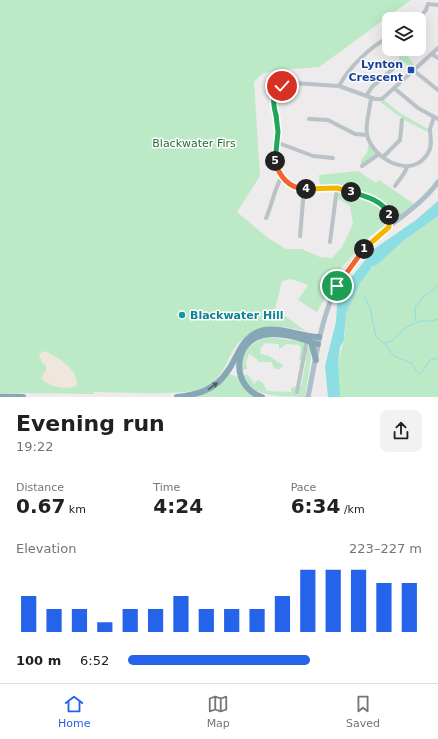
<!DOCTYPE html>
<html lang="en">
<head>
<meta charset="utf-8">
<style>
  body { margin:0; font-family:"DejaVu Sans",sans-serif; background:#f2f2f2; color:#202124; height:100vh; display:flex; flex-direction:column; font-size:15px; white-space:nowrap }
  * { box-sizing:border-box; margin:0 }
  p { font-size:13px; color:#757577 }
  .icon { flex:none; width:22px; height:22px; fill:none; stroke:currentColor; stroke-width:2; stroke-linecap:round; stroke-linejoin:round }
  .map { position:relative; height:397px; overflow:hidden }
  .drawer { display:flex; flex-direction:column; background:#fff; flex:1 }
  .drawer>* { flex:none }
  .buttons { position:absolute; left:382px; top:12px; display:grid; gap:8px }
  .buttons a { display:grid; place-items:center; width:44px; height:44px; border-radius:8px; background:#fff; box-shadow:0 4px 16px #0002; font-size:20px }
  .pin { position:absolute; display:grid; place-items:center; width:34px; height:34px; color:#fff; margin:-17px; border:2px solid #fff; border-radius:50%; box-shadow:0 1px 4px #0007 }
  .km { position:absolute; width:20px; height:20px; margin:-10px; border-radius:50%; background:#222; color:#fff; font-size:11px; line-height:20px; text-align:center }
  .round { display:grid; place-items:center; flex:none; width:42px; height:42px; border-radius:8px; background:#f2f2f2 }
  .head { display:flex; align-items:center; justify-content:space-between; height:68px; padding:0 16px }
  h1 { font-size:22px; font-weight:700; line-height:30px }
  .figures { display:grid; grid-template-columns:repeat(3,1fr); gap:6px; height:68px; padding:4px 16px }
  .figures div { display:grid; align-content:center }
  .figures b { font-size:20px; font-weight:700 }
  .figures small { font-size:11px; font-weight:400 }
  .figures p { font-size:11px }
  .chart { height:112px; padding:8px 16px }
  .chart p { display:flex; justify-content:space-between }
  .chart svg { width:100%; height:72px; margin-top:4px; stroke:#2563eb; stroke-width:6 }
  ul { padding:0 16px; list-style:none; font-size:13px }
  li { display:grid; grid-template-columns:64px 48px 1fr; align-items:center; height:30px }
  li i { height:10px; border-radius:5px; background:#2563eb }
  .menu { display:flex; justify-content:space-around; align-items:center; height:56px; border-top:1px solid #e0e0e0; background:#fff; font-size:11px; color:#757577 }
  .menu a { display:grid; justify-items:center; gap:2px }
  .menu .selected { color:#2563eb }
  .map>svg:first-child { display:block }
  .green { fill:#bce9c6 }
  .sand { fill:#efe6dc }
  .water { fill:#8ddee2 }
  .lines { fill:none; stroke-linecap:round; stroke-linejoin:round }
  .stream { stroke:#8ddee2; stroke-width:1 }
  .minor { stroke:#b8c2c7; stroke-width:4 }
  .major { stroke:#adbfc8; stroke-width:5 }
  .highway { stroke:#87a6b6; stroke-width:6 }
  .oneway { fill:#505e65 }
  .split-1-casing { stroke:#fff; stroke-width:8 }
  .split-2-casing { stroke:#fff; stroke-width:8 }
  .split-3-casing { stroke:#fff; stroke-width:8 }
  .split-4-casing { stroke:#fff; stroke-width:8 }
  .split-5-casing { stroke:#fff; stroke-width:8 }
  .split-6-casing { stroke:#fff; stroke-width:8 }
  .split-7-casing { stroke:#fff; stroke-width:8 }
  .split-1 { stroke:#f0652b; stroke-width:5 }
  .split-2 { stroke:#f5b400; stroke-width:5 }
  .split-3 { stroke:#22a559; stroke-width:5 }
  .split-4 { stroke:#f5b400; stroke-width:5 }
  .split-5 { stroke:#f0652b; stroke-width:5 }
  .split-6 { stroke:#22a559; stroke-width:5 }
  .split-7 { stroke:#22a559; stroke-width:5 }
  .transit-dot { fill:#1a4fb4; stroke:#fff; stroke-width:1.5 }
  .culture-dot { fill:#0f9aa8; stroke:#fff; stroke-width:1.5 }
  .labels { text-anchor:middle; stroke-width:3; stroke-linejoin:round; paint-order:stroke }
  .transit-label { font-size:11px; font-weight:bold; fill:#164399; stroke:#fff; text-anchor:end }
  .park-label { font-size:11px; fill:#1e703a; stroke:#fff }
  .culture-label { font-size:11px; font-weight:bold; fill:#0d838f; stroke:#fff; text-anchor:start }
</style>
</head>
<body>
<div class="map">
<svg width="438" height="397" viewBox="0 0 438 397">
  <rect width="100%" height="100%" fill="#eeebec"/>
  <g class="green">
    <path d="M0,0H411L319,67L278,70L262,74L254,82L260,176L237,212L268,238L286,249H302L320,257L332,258L342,247L353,224L350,206L338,199V187H320L319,175L358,171L376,183L379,180L414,204L369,237L343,266L317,312L298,300L308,285L291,279L282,281L275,309L306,331C295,329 281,326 270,327C253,328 236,342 230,356C225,368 218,381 206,387C188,397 119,392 94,392V394L26,393L0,395Z"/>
    <path d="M393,49H402L415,66L411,70L405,62L400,66L397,62L400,58Z"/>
    <path d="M384,100L400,113L428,129V132L406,121L380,102Z"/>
    <path d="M369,143L377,154L361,166V160L367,153Z"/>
    <path d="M438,216V397H340C335,377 338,359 344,340C347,331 344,321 346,312C350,299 365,269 377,265L403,241Z"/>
    <path d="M268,337L303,342L310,348L311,357L305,397C289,397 242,397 244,375H248L255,385V382L259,380L263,383L267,391L291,392V388L296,386L301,387L306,360H299L301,348L299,345L287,344L279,349V344L265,343L261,347L260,354L267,355L283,365L282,367L278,370L274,368L271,362H258L257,359L249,354L246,362L247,369L243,370C236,353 254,341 268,337Z"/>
    <path d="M229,374L238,377L244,388L256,397H197L215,388Z"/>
  </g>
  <path class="sand" d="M45,351C58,358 78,368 77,385C68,391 48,387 41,378L46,370V366L42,363L39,355L42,352Z"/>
  <path class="water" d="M438,201V216L403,241L377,265L372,267L360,283L346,313L344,340L340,347L338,364L340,397H328L325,366L336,322L337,305L346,284L374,249L416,220Z"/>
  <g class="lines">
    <g class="stream">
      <path d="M364,296L370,308L376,337L385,344L394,356L411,363L419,374L422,372L430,360L438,358"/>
      <path d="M416,322L415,307L423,297L438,286"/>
      <path d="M385,343L390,342L408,326L421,321H432L438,319"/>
    </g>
    <g class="minor">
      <path d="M418,19L426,10L428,4L438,5"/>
      <path d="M432,54L438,58"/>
      <path d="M413,70L438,90"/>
      <path d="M339,86C349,67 370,47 389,37"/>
      <path d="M394,88L418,108L438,119"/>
      <path d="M366,96L372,87L396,66"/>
      <path d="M371,98C370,109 365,124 367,135C373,159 412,181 428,153C433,145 430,137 430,129C431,125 433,121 434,117"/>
      <path d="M309,119L328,120L355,134L367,135"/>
      <path d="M276,142L313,156L333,158"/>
      <path d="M383,157L400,140L402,120"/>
      <path d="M362,166L379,154"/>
      <path d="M395,186C400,178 404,176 407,167"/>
      <path d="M387,210L390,218L389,227"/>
      <path d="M389,210L402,217"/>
      <path d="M266,218C271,208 276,183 282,177"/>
      <path d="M398,220C382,204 360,191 337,188C315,185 288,198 278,169C272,154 278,140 278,124C278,118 275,112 274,106C272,92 281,83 294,83L339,86L375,99H382L438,48"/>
      <path d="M300,236L304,189"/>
      <path d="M330,242L337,188"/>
      <path d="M297,392L307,339"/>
    </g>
    <path class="major" d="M308,397C320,339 323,286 370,242C392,222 420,207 438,182"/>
    <g class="highway">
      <path d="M311,342L316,360"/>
      <path d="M0,397H23"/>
      <path d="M177,397C197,395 215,390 227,372C239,356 241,335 264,330C282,327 301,337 319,337"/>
      <path d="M262,397C232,388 231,343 263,335C280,331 302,339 318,344"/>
    </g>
  </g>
  <defs><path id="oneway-solid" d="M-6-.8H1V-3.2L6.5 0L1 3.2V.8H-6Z"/></defs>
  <use class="oneway" href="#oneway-solid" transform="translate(213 386) rotate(-36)"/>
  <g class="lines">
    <defs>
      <path id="split-1" d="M337,286L364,249"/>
      <path id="split-2" d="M364,249L389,227V215"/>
      <path id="split-3" d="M351,192C365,196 384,201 389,215"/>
      <path id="split-4" d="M306,189L337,188L351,192"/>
      <path id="split-5" d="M275,161C279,176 289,189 306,189"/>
      <path id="split-6" d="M275,161L278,132L276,115"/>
      <path id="split-7" d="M276,115C273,104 271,93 282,86"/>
    </defs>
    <use href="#split-1" class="split-1-casing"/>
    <use href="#split-2" class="split-2-casing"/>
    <use href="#split-3" class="split-3-casing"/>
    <use href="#split-4" class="split-4-casing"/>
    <use href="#split-5" class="split-5-casing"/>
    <use href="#split-6" class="split-6-casing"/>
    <use href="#split-7" class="split-7-casing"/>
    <use href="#split-1" class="split-1"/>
    <use href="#split-2" class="split-2"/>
    <use href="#split-3" class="split-3"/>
    <use href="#split-4" class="split-4"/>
    <use href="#split-5" class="split-5"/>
    <use href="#split-6" class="split-6"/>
    <use href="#split-7" class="split-7"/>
  </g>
  <rect class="transit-dot" x="407" y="66" width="8" height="8" rx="2"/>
  <circle class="culture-dot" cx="182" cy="315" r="4"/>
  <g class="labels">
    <g class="transit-label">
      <text x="403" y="68">Lynton<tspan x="403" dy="13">Crescent</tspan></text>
    </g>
    <g class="park-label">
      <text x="194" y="147">Blackwater Firs</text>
    </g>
    <g class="culture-label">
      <text x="190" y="319">Blackwater Hill</text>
    </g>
  </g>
</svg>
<div class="buttons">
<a><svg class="icon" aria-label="layers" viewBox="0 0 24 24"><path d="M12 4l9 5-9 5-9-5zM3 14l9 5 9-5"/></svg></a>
</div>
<div class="pin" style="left:337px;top:286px;background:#1e9e55"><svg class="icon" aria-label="arrive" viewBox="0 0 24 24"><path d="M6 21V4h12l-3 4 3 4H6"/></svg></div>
<div class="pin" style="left:282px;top:86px;background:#d93025"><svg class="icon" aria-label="check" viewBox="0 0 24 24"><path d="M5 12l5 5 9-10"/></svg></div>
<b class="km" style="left:364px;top:249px">1</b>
<b class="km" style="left:389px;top:215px">2</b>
<b class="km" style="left:351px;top:192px">3</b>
<b class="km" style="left:306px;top:189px">4</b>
<b class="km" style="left:275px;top:161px">5</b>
</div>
<section class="drawer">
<div class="head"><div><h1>Evening run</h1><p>19:22</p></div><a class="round"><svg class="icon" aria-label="share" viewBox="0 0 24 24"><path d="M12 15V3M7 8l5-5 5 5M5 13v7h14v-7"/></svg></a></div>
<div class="figures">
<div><p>Distance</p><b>0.67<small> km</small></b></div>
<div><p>Time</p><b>4:24</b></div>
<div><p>Pace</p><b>6:34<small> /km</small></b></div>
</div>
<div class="chart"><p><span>Elevation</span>223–227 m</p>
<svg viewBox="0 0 160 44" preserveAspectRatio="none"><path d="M5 44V22M15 44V30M25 44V30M35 44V38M45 44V30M55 44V30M65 44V22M75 44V30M85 44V30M95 44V30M105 44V22M115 44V6M125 44V6M135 44V6M145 44V14M155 44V14"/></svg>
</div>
<ul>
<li><b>100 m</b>6:52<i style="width:62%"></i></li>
</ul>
</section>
<nav class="menu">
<a class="selected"><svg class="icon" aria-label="home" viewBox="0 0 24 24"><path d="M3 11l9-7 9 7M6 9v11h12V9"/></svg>Home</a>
<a><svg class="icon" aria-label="map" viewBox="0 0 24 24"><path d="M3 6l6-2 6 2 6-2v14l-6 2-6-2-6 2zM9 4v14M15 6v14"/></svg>Map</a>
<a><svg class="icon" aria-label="saved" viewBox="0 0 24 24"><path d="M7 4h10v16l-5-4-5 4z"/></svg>Saved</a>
</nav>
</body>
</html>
